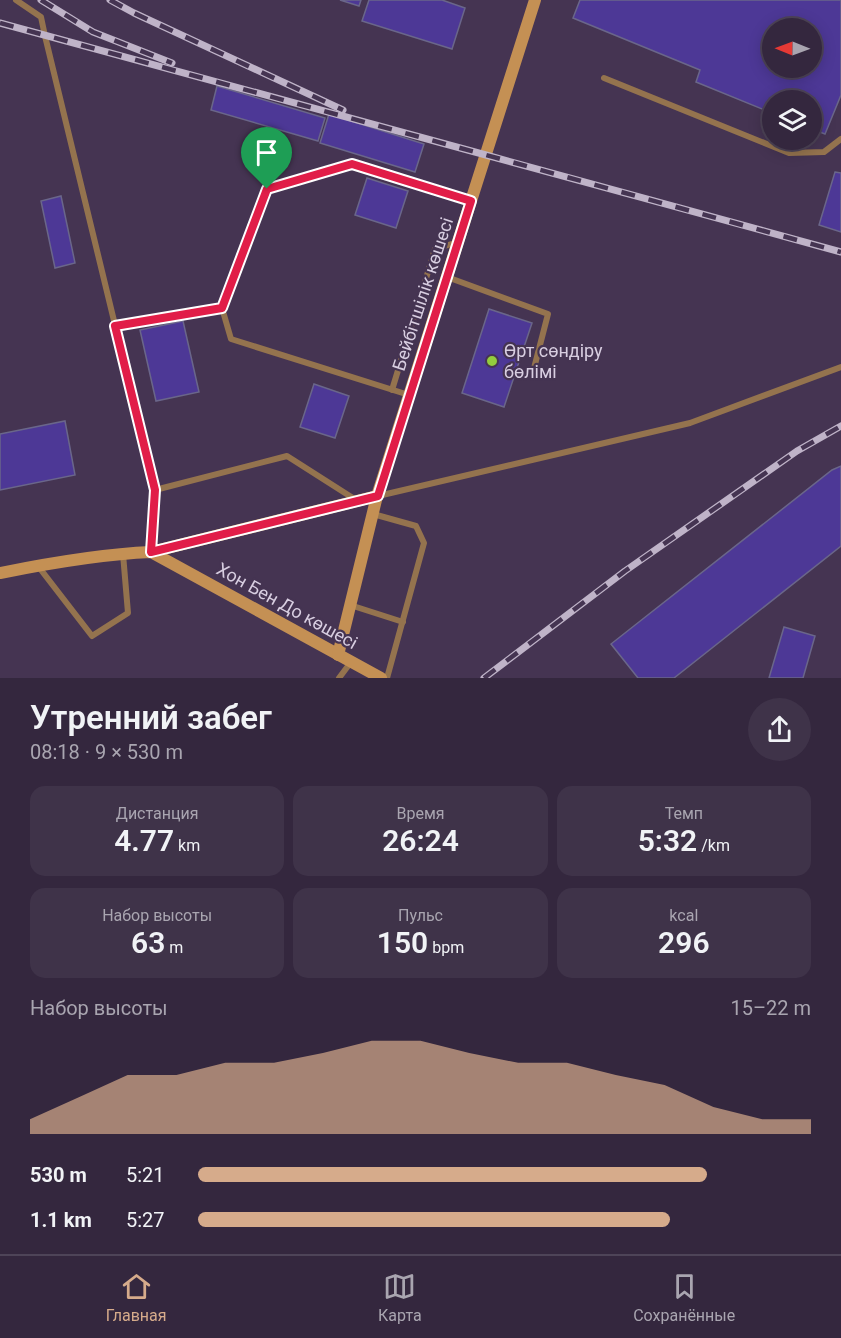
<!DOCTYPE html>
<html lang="ru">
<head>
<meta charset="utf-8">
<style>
  body { margin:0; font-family:Roboto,sans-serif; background:#3f3349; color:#f1f3f6; height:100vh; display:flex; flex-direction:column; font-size:22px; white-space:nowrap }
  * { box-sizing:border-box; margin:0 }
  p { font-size:20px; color:#a9a5b0 }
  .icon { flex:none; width:33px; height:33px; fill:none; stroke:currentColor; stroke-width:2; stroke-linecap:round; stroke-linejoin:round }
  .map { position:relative; height:678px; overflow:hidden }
  .panel { display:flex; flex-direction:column; background:#34273e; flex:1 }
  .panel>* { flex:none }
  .needle { width:39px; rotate:271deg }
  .buttons { position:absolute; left:762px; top:18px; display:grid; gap:12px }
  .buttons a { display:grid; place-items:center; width:60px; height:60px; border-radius:50%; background:#34273e; box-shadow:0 3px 15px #0003,0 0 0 2px #4e4458; font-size:30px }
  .pin { position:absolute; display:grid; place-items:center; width:51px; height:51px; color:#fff; margin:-62px -26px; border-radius:50% 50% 50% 0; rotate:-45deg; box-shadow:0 0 6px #0007 }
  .pin .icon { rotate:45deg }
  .round { display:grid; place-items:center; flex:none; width:63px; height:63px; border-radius:32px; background:#3f3349 }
  .summary { display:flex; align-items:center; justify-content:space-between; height:102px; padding:0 30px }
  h1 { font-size:33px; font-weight:600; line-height:45px }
  .metrics { display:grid; grid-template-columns:repeat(3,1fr); gap:9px; height:102px; padding:6px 30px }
  .metrics div { display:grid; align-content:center; border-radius:15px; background:#3f3349; text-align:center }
  .metrics b { font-size:30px; font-weight:600 }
  .metrics small { font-size:16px; font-weight:400 }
  .metrics p { font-size:16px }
  .chart { height:168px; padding:12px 30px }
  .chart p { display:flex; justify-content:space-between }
  .chart svg { width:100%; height:108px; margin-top:6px; fill:#d6ab8b; opacity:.7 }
  ul { padding:0 30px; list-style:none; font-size:20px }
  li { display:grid; grid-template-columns:96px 72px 1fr; align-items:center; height:45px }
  li i { height:15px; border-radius:8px; background:#d6ab8b }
  .tab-bar { display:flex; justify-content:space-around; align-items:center; height:84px; border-top:2px solid #4e4458; background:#34273e; font-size:16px; color:#a9a5b0 }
  .tab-bar a { display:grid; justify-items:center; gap:3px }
  .tab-bar .active { color:#d6ab8b }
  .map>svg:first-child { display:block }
  .building { fill:#4d3896; stroke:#6a668a; stroke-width:1.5; fill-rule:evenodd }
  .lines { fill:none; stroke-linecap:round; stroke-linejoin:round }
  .lane { stroke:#94734e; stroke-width:6 }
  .secondary { stroke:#c49054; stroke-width:12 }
  .rail-casing { stroke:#bfb3c8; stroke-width:7 }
  .rail { stroke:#453452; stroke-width:4.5; stroke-dasharray:14; stroke-linecap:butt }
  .route-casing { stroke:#fff; stroke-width:12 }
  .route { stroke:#e11d48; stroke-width:8 }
  .poi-dot { fill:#93cc3d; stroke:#453452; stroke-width:2 }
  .labels { text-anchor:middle; stroke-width:4.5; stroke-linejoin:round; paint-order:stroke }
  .street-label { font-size:18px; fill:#d8cee1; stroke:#453452 }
  .poi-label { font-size:18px; fill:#d8cee1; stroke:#453452; text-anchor:start }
</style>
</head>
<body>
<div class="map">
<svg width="841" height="678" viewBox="0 0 841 678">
  <rect width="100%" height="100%" fill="#453452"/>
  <g class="building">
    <path d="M340,0H361L359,6Z"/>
    <path d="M369,0H442L465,8L452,49L362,21Z"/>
    <path d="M580,0H841V95L825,134L812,129V100H772V113L696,82L700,70L573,18ZM772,28H812V68H772Z"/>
    <path d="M217,86L325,118L318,141L211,110Z"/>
    <path d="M329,114L424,144L415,172L320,143Z"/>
    <path d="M835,172L841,173V232L819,225Z"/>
    <path d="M367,178L408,191L396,228L355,215Z"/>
    <path d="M61,196L75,263L55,268L41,201Z"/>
    <path d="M489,309L532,323L504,407L462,393Z"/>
    <path d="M183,321L199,392L156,401L140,330Z"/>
    <path d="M314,384L349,396L335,438L300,427Z"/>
    <path d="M65,421L75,475L0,490V434Z"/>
    <path d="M841,466V546L674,678H638L611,644L832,470Z"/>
    <path d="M784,627L815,636L803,678H769Z"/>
  </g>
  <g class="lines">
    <g class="lane">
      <path d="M16,0L41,17L45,36L155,490L151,552"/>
      <path d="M604,78L789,153L824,152L841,139"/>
      <path d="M447,277L548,314L532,376"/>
      <path d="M115,326L222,308"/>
      <path d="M392,390L435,249L458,242"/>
      <path d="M409,395L231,339L222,308L267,189L352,164L471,201"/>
      <path d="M155,490L287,456L356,500"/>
      <path d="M378,496L690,423L841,367"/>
      <path d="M373,514L416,526L424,543L387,678"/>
      <path d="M38,566L92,636L128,613L123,554"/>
      <path d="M350,605L403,622"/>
      <path d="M339,678L351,662"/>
    </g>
    <g class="secondary">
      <path d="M151,552L377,496"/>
      <path d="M0,573C50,563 101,554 151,552L381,678"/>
      <path d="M338,655L377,496L535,0"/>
    </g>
    <defs>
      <g id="rail">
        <path d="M41,0L93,32L172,63"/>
        <path d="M110,0L134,13L343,110"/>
        <path d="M0,23L486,155L841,252"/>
        <path d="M484,678L625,571L797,451L841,426"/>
      </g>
    </defs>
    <use href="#rail" class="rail-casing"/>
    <use href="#rail" class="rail"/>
  </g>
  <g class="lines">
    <defs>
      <path id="route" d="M352,164L471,201L378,496L151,552L155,490L115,326L222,308L267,189Z"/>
    </defs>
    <use href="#route" class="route-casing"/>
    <use href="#route" class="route"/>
  </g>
  <circle class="poi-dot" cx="492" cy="361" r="6"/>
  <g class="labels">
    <g class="street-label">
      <text transform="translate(423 294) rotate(-72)" y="6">Бейбітшілік көшесі</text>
      <text transform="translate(287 606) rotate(29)" y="6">Хон Бен До көшесі</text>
    </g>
    <g class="poi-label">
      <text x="504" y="357">Өрт сөндіру<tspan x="504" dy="21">бөлімі</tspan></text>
    </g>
  </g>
</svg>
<div class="buttons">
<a><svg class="needle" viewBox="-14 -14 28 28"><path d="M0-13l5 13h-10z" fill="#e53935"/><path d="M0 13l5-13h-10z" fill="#a9a5b0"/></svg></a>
<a><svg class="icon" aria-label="layers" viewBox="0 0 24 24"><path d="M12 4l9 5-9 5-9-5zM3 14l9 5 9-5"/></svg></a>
</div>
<div class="pin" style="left:267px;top:189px;background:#1e9e55"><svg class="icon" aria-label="arrive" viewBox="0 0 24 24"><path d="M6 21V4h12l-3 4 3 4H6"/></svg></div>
</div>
<section class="panel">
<div class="summary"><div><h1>Утренний забег</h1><p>08:18 · 9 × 530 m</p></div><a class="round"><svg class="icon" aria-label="share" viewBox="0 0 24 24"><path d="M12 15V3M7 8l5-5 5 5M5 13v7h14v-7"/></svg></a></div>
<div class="metrics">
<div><p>Дистанция</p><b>4.77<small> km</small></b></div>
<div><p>Время</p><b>26:24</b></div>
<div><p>Темп</p><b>5:32<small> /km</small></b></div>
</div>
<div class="metrics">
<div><p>Набор высоты</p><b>63<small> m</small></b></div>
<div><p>Пульс</p><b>150<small> bpm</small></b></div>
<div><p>kcal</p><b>296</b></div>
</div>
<div class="chart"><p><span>Набор высоты</span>15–22 m</p>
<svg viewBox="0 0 160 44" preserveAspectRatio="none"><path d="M0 44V38L10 29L20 20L30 20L40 15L50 15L60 11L70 6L80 6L90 11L100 15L110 15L120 20L130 24L140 33L150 38L160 38V44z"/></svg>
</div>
<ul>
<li><b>530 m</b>5:21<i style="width:83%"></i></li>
<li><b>1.1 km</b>5:27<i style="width:77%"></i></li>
</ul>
</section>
<nav class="tab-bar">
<a class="active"><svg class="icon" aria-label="home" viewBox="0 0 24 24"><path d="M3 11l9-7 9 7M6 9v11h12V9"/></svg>Главная</a>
<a><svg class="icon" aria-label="map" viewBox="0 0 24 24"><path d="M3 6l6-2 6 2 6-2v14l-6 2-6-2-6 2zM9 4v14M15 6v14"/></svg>Карта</a>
<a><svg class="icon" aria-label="saved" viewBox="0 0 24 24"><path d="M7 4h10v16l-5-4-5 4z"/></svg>Сохранённые</a>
</nav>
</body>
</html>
